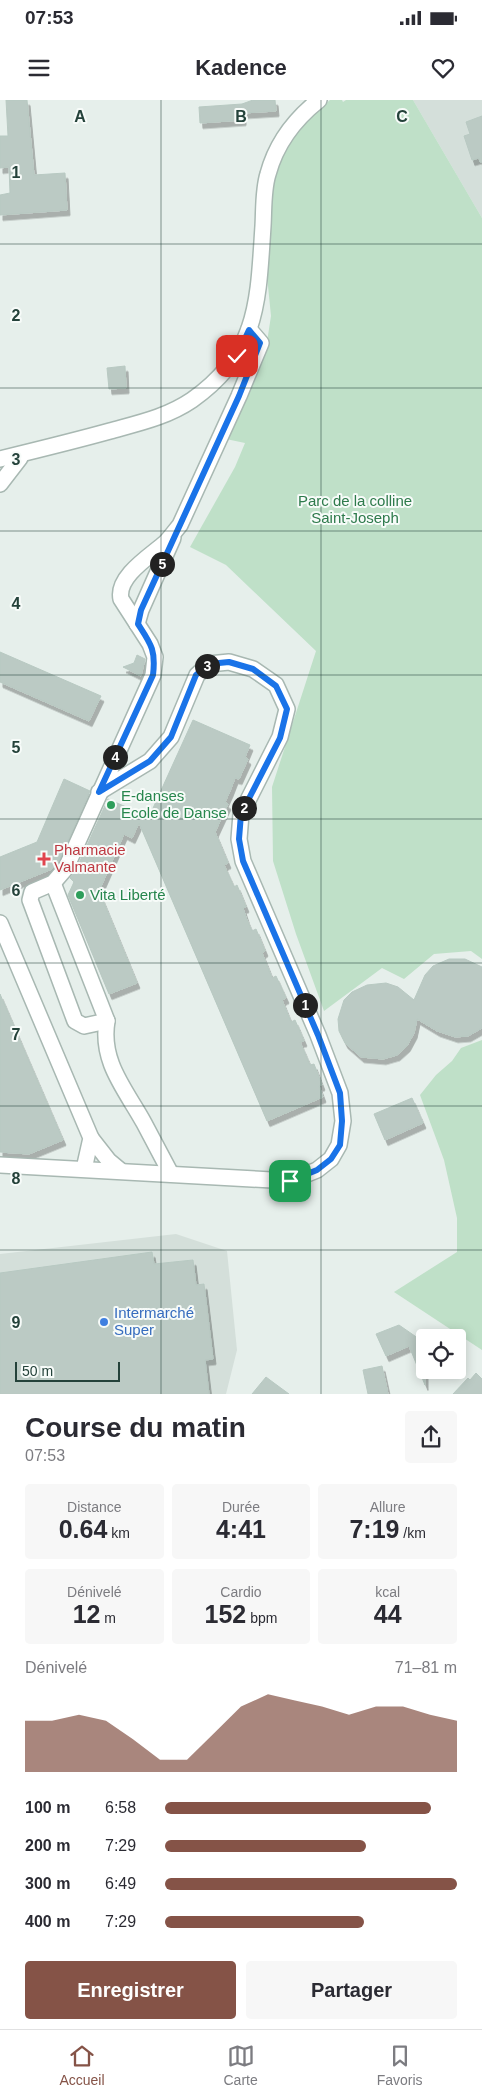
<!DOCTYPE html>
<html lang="fr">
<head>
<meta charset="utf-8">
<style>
  body { margin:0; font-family:Arial,sans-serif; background:#f7f7f7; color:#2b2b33; height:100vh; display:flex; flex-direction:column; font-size:19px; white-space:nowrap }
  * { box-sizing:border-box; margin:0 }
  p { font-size:16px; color:#7c7c81 }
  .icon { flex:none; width:28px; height:28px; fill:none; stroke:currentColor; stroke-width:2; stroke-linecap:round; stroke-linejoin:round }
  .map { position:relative; height:1294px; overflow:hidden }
  .sheet { display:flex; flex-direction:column; background:#fff; flex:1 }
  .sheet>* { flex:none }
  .tools { position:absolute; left:416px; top:1229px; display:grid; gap:10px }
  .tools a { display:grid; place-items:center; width:50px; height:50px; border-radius:5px; background:#fff; box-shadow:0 2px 12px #0003; font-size:25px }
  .scale { position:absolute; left:15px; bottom:12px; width:105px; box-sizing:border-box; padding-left:5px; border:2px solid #24423a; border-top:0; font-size:14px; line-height:18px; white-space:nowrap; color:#24423a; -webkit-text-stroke:4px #f7fbf9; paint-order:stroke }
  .pin { position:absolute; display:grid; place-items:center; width:42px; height:42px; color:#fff; margin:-21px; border-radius:10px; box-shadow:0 2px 8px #0006 }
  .km { position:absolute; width:25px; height:25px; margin:-12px; border-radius:50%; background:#222; color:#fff; font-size:14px; line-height:25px; text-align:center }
  .round { display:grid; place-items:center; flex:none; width:52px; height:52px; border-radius:5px; background:#f7f7f7 }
  .overview { display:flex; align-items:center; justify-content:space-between; height:85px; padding:0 25px }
  h1 { font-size:28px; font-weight:600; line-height:38px }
  .figures { display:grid; grid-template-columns:repeat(3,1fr); gap:8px; height:85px; padding:5px 25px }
  .figures div { display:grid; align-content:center; border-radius:5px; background:#f7f7f7; text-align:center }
  .figures b { font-size:25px; font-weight:600 }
  .figures small { font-size:14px; font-weight:400 }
  .figures p { font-size:14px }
  .chart { height:140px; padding:10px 25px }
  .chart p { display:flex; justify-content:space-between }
  .chart svg { width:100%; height:90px; margin-top:5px; fill:#855347; opacity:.7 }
  .action { display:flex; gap:10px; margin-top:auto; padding:10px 25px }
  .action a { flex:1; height:58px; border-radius:5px; background:#855347; color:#fff; font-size:20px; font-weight:600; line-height:58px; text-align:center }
  .action a+a { background:#f7f7f7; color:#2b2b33 }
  ul { padding:0 25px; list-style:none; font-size:16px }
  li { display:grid; grid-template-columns:80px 60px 1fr; align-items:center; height:38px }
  li i { height:12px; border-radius:6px; background:#855347 }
  .status { display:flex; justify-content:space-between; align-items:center; height:35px; padding:0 25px; background:#fff; direction:ltr }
  .status svg { height:14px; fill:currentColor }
  header { display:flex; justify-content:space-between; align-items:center; height:65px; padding:0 25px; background:#fff; font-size:22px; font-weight:600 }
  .dock { display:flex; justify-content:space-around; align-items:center; height:70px; border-top:1px solid #e1e1e2; background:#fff; font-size:14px; color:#7c7c81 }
  .dock a { display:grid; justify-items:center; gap:2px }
  .dock .current { color:#855347 }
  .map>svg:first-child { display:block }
  .built { fill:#d4dfda }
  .green { fill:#bfe0c8 }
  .building { fill:#bbcac4; stroke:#b8c9c2; filter:url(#shadow) }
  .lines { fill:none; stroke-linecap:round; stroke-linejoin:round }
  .minor-casing { stroke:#a8b8b2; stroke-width:18 }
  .minor { stroke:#fff; stroke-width:15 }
  .route-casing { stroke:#fff; stroke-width:10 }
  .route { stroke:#1a73e8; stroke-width:6 }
  .grid { fill:none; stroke:#24423a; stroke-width:1; stroke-opacity:0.55 }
  .leisure-dot { fill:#2e9e5b; stroke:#f7fbf9; stroke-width:2 }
  .health-dot { fill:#e0444e; stroke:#f7fbf9; stroke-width:2 }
  .shop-dot { fill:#3f7fe0; stroke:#f7fbf9; stroke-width:2 }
  .labels { text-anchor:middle; stroke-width:4; stroke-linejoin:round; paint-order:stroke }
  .park-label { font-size:15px; fill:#2d7a4b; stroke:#f7fbf9 }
  .leisure-label { font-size:15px; fill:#27864d; stroke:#f7fbf9; text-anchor:start }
  .health-label { font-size:15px; fill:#be3a42; stroke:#f7fbf9; text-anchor:start }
  .shop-label { font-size:15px; fill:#366cbe; stroke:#f7fbf9; text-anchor:start }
  .grid-label { font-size:16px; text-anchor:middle; font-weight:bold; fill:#24423a; stroke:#f7fbf9; stroke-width:4; stroke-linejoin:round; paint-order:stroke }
</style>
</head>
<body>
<div class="status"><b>07:53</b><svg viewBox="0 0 49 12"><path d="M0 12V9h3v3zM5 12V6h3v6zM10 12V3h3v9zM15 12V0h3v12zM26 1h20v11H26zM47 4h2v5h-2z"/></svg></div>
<header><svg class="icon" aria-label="menu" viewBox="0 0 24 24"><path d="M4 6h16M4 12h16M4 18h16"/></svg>Kadence<svg class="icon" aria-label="heart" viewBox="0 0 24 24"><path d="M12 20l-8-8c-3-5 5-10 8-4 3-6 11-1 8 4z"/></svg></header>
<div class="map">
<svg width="482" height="1294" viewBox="0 0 482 1294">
  <defs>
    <filter id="shadow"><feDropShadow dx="3" dy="5.5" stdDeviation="0" flood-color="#0004"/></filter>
  </defs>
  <rect width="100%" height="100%" fill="#e6efeb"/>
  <g class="built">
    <path d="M413,0H482V118Z"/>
    <path d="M176,1134L227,1151L237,1250L226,1294H0V1154Z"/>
  </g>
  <g class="green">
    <path d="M330,0H342L343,2L346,0H413L482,118V859L471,851L434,854L404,879L382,868L324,911L296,834L273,761L272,687L316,551L226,465L190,447L235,367L245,343L226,339L267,242L271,216L267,176L270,92L281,55L301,25Z"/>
    <path d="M482,940V1250L394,1192L457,1152V1118L444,1060L420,995L436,975L452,961L461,948Z"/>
  </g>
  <g class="building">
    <path d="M6,0H27L34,75L65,73L67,110L0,115V95L10,93L9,67L0,68V36H8Z"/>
    <path d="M253,0H275L276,11L243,13V20L200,23L199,7L242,4Z"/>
    <path d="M482,16V62H480L479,58L472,60L464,36L470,34L466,22Z"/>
    <path d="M125,266L126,288L109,289L107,268Z"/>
    <path d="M0,552L101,596L89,621L0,582Z"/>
    <path d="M137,555L145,559L141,576L123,567L134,563Z"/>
    <path d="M193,620L250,645L245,657L248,659L239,679L235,678L230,691L225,702L228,704L215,732L228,763L224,765L234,787L237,785L246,807L243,808L247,820L252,831L256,829L265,851L262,853L272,878L276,876L286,898L282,900L286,910L291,922L295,920L304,941L300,942L310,965L314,964L322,985L319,986L323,997L267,1021L139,723L132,738L124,734L99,791L137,883L109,894L68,795L74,782L70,778L75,772L108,699L149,717Z"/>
    <path d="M64,679L90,691L58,763L52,769L0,790V757L37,742Z"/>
    <path d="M449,859H465L482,867V928L468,936L455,937L437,931L417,919L414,933L407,946L397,955L383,959L361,957L345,943L339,931L338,919L344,900L352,892L367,885L386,883L398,887L414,900L425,875L433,866Z"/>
    <path d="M0,894L63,1040L29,1054L0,1052Z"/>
    <path d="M412,998L423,1023L385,1040L374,1014Z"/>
    <path d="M152,1152L154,1164L193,1160L196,1185L204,1184L213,1259L205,1260L209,1294H0V1173Z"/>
    <path d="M399,1225L425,1243V1285L409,1246L386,1256L376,1234Z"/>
    <path d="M382,1266L388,1294H368L363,1270Z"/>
    <path d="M476,1273L482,1279V1294H453L468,1278L470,1280Z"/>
    <path d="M266,1277L274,1283L289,1294H252Z"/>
  </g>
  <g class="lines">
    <defs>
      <g id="minor">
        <path d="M0,359C37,350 74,341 110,331C139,323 167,317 192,300C259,253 258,201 263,126C264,109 263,90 268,74C276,44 295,19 319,0"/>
        <path d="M0,384L20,358"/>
        <path d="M137,524L141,510L173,438"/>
        <path d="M53,783L107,921C100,962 126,990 144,1023C153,1040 162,1057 171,1074"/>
        <path d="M0,823L91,1038L84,1069"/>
        <path d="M107,921L84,926L75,921L30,800L32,792L53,783L66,768L153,575L155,557L150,544L121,499C116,477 150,456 165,443C170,438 175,431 180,425L239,296L261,243L249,229"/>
        <path d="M91,1038L109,1061L121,1071"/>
        <path d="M0,1065L290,1081L317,1070L331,1059L339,1045L343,1021L340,993L318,935L243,761L239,739L241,714L280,637L287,609L276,585L253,569L229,562L209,564L197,575L171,637L150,661L99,692"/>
      </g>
    </defs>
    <use href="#minor" class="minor-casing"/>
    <use href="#minor" class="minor"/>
  </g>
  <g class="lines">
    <defs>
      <path id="route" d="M237,256L249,230L260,243L239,296L141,510L138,524C151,544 156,550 153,575L99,692L150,661L171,637L196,575L209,564L229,562L253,569L276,586L287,609L280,638L241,714L239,739L243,761L318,935L340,993L342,1021L340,1045L331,1059L317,1070L290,1081"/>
    </defs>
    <use href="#route" class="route-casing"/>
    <use href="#route" class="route"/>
  </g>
  <path class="grid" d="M161,0V1294M321,0V1294M0,144H482M0,288H482M0,431H482M0,575H482M0,719H482M0,863H482M0,1006H482M0,1150H482"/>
  <g class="leisure-dot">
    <circle cx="111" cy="705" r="5"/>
    <circle cx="80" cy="795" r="5"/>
  </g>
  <path class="health-dot" d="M41.5 751.5h5v5h5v5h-5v5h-5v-5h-5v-5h5z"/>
  <circle class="shop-dot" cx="104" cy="1222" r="5"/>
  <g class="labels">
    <g class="park-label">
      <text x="355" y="406">Parc de la colline<tspan x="355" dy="17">Saint-Joseph</tspan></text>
    </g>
    <g class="leisure-label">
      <text x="121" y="701">E-danses<tspan x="121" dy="17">Ecole de Danse</tspan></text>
      <text x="90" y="800">Vita Liberté</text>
    </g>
    <g class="health-label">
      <text x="54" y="755">Pharmacie<tspan x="54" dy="17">Valmante</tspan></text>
    </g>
    <g class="shop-label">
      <text x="114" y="1218">Intermarché<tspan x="114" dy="17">Super</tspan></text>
    </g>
  </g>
  <g class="grid-label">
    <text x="80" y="22">A</text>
    <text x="241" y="22">B</text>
    <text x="402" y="22">C</text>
    <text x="16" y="78">1</text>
    <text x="16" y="221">2</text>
    <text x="16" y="365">3</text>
    <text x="16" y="509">4</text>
    <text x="16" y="653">5</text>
    <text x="16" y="796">6</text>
    <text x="16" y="940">7</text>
    <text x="16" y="1084">8</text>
    <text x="16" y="1228">9</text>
  </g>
</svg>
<div class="tools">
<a><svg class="icon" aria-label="locate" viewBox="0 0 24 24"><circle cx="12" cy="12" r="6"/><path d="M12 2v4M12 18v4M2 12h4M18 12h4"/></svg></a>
</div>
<div class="scale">50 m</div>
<div class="pin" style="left:290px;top:1081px;background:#1e9e55"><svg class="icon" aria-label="arrive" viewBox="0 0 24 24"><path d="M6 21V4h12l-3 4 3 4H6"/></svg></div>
<div class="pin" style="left:237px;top:256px;background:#d93025"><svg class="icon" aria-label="check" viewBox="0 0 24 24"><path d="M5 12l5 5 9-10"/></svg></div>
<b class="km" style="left:305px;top:905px">1</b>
<b class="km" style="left:244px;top:708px">2</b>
<b class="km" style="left:207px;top:566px">3</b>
<b class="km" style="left:115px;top:657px">4</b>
<b class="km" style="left:162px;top:464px">5</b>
</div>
<section class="sheet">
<div class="overview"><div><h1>Course du matin</h1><p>07:53</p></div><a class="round"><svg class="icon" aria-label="share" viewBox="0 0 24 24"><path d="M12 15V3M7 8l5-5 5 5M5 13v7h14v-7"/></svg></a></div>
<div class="figures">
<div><p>Distance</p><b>0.64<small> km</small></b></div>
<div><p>Durée</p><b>4:41</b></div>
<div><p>Allure</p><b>7:19<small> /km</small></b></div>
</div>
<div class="figures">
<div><p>Dénivelé</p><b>12<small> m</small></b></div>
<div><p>Cardio</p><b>152<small> bpm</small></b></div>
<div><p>kcal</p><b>44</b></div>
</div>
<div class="chart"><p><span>Dénivelé</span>71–81 m</p>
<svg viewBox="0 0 160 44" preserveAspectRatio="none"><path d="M0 44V19L10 19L20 16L30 19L40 28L50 38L60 38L70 25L80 12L90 6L100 9L110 12L120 16L130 12L140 12L150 16L160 19V44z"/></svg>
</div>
<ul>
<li><b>100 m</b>6:58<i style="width:91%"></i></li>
<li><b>200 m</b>7:29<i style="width:69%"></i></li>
<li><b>300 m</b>6:49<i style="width:100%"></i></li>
<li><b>400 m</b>7:29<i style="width:68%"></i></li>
</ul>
<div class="action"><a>Enregistrer</a><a>Partager</a></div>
</section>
<nav class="dock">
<a class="current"><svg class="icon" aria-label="home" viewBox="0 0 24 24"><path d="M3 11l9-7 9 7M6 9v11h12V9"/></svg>Accueil</a>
<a><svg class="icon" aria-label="map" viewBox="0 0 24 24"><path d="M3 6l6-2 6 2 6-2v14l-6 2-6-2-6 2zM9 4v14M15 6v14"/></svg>Carte</a>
<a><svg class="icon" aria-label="saved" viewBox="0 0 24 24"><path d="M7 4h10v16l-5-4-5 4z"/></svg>Favoris</a>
</nav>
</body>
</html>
